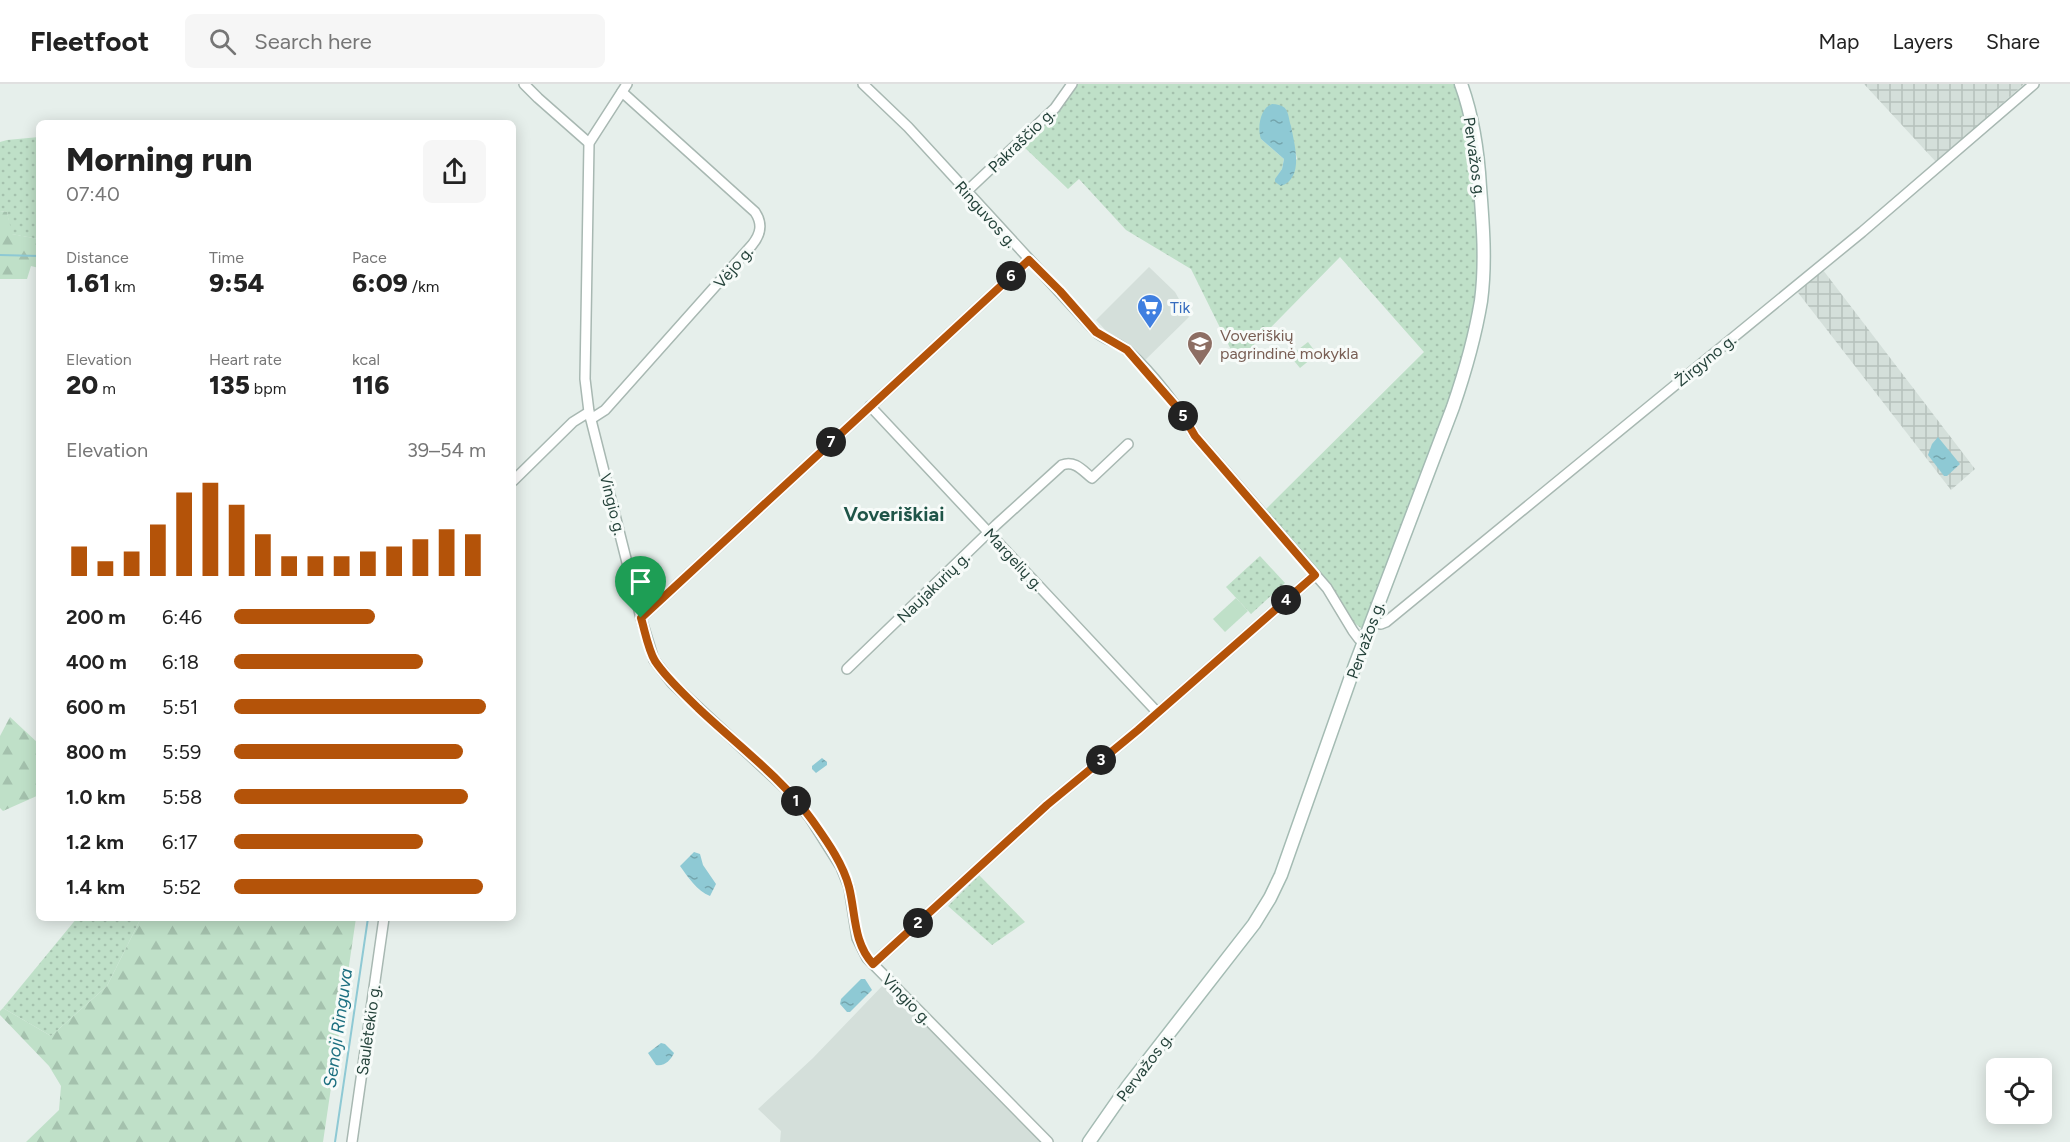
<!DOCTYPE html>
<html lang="en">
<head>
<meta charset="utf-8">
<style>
  body { margin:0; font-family:Figtree,sans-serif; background:#f6f6f6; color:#222; height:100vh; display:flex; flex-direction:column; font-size:22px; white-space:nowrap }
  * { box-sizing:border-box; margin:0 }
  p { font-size:20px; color:#767676 }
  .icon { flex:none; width:33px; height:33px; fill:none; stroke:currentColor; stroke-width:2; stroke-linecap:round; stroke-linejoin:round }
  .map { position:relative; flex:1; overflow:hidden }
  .details { position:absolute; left:36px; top:36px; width:480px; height:801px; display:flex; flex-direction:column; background:#fff; border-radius:9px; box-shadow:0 3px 15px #0003 }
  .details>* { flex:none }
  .tools { position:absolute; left:1986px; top:974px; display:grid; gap:12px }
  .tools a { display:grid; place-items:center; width:66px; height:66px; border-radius:9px; background:#fff; box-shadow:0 3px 15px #0003; font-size:30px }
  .pin { position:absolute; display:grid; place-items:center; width:51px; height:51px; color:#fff; margin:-62px -26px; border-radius:50% 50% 50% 0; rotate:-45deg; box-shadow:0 0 6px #0007 }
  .pin .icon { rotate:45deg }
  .km { position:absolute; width:30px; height:30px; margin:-15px; border-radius:50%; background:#222; color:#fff; font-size:16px; line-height:30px; text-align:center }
  .round { display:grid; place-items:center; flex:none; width:63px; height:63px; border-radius:9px; background:#f6f6f6 }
  .headline { display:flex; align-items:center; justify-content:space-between; height:102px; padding:0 30px }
  h1 { font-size:33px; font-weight:800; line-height:45px }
  .stats { display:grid; grid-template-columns:repeat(3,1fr); gap:9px; height:102px; padding:6px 30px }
  .stats div { display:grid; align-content:center }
  .stats b { font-size:26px; font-weight:800 }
  .stats small { font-size:16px; font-weight:400 }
  .stats p { font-size:16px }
  .chart { height:168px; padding:12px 30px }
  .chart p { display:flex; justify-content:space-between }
  .chart svg { width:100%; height:108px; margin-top:6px; stroke:#b45309; stroke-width:6 }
  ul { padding:0 30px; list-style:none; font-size:20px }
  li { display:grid; grid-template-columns:96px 72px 1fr; align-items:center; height:45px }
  li i { height:15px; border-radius:8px; background:#b45309 }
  header { display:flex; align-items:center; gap:36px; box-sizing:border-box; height:84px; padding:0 30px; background:#fff; border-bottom:2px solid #e0e0e0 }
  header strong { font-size:28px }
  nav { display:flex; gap:33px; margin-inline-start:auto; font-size:21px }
  .search { width:420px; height:54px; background:#f6f6f6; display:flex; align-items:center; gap:15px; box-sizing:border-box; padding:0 21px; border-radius:9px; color:#767676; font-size:22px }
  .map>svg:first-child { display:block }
  .built { fill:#d4dfda }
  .industrial { fill:url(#industrial-grid) }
  .grass { fill:url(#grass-dots); fill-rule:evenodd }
  .forest { fill:url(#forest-firs) }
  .pitch { fill:#bfe0c8 }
  .water { fill:url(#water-ripples) }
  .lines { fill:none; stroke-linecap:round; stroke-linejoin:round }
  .stream { stroke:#8ec9d4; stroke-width:2 }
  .minor-casing { stroke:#a8b8b2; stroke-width:12 }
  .secondary-casing { stroke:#a4bbb3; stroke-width:15 }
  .minor { stroke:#fff; stroke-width:9 }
  .secondary { stroke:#fff; stroke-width:12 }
  .route-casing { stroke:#fff; stroke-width:12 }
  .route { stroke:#b45309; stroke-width:8 }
  .labels { text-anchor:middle; stroke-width:6; stroke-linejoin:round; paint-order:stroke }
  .street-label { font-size:16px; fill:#24423a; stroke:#f7fbf9 }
  .shop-label { font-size:16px; fill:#366cbe; stroke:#f7fbf9; text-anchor:start }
  .education-label { font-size:16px; fill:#785e54; stroke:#f7fbf9; text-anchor:start }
  .water-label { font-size:18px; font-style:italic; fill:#1c6f80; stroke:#f7fbf9 }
  .quarter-label { font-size:20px; font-weight:bold; fill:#1f5548; stroke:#f7fbf9 }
</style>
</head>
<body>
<header>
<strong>Fleetfoot</strong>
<div class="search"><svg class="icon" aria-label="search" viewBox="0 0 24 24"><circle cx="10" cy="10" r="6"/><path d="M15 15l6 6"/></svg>Search here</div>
<nav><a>Map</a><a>Layers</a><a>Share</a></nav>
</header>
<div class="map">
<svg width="2070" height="1058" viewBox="0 0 2070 1058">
  <defs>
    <pattern id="industrial-grid" width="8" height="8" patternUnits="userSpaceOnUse" patternTransform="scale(1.5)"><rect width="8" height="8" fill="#d4dfda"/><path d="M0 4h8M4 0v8" fill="none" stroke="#b6c1bc"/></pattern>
    <pattern id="grass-dots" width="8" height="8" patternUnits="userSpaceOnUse" patternTransform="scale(1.5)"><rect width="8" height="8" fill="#bfe0c8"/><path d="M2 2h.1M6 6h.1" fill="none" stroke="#a4c1ad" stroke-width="1.8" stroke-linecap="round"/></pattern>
    <pattern id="forest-firs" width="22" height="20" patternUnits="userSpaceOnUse" patternTransform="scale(1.5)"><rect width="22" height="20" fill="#bfe0c8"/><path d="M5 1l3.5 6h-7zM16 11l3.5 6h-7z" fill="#a4c1ad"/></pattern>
    <pattern id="water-ripples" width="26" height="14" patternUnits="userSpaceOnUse" patternTransform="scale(1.5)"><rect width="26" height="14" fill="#8ec9d4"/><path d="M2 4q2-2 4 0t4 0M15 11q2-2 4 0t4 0" fill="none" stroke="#74a5ad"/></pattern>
  </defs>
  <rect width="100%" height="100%" fill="#e6efeb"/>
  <g class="built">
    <path d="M1149,183L1175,208L1189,233L1139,282L1096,236Z"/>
    <path d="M885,899L924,939L1043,1058H780L781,1047L758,1025L813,974Z"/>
  </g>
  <g class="industrial">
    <path d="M1864,0H2024L1936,78Z"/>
    <path d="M1823,186L1975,385L1951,406L1796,206Z"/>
  </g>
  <g class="grass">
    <path d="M1074,0H1456L1467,40L1474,80L1480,193L1472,241L1452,311L1364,542L1361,544L1353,538L1335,508L1264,427L1424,268L1340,173L1237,278L1191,185L1126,146L1079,95L1068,105L1023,62L1061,23ZM1285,24L1287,29L1297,75L1275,96L1282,85L1284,75L1261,55Z"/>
    <path d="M39,53V155L11,150L7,128L0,127V58L7,56Z"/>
    <path d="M1260,472L1285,499L1251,530L1226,503Z"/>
    <path d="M979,791L1025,838L992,861L948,822Z"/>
    <path d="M77,834H141L107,902L51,952L3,924Z"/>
  </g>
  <g class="forest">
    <path d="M0,127L7,128L12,150L39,155V184L31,182L27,195H0Z"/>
    <path d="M10,633L39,660V711L3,727L0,724V652Z"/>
    <path d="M141,834H356L323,1058H26L59,1026L61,1002L49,982L0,931V927L3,924L51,952L107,902Z"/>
  </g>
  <g class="pitch">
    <path d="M1308,258L1317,270L1300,284L1290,272Z"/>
    <path d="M1236,514L1248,527L1225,548L1213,535Z"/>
  </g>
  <g class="water">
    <path d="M1272,20C1277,20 1281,21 1285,24C1289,29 1289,37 1291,42C1294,59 1305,94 1281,102L1275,98V95L1282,85L1284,75L1261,55C1257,44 1260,24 1272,20Z"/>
    <path d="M1938,353L1960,380L1947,392H1944L1928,371L1932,360Z"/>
    <path d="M822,674L827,678V681L816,689L812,685V682Z"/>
    <path d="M694,768L700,770L703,781L716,800L710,812C697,807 688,793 680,782Z"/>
    <path d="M861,895H865L872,906L850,928H847L840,920L841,915Z"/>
    <path d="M661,959L665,960L674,969C671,976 664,983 656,981L648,969Z"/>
  </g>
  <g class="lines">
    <g class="stream">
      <path d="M0,171L39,172"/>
      <path d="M335,1058L368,834"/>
    </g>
    <defs>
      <g id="minor">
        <path d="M524,0L538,14L589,59"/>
        <path d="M627,0L589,59L585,295L589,328L641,534L654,576L672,599L785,704L810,734L841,783L849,803L857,854L867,874L1048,1058"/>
        <path d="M863,0L908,43L1096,248C1105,256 1118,258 1128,267C1153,290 1178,322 1195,352L1327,504L1353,547L1359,555L1364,557"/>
        <path d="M966,108L1055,24L1072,0"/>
        <path d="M870,322L1157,628"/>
        <path d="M591,335L605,326L752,161C761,150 763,140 755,128L622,8"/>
        <path d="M513,397L573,338L589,328"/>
        <path d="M641,534L1029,176"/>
        <path d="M1371,538L1381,540L1386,538L1862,148L2034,0"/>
        <path d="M847,585L996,441L1062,381C1075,376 1083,387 1092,394L1128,360"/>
        <path d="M873,880L1047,721L1138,646L1315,491"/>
        <path d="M352,1058L384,834"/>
      </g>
      <path id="secondary" d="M1089,1058L1128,1002L1254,840L1270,814L1281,791L1354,584L1453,323C1465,288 1475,253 1481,217C1486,179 1483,141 1480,103C1478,68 1473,33 1461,0"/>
    </defs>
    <use href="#minor" class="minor-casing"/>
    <use href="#secondary" class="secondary-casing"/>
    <use href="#minor" class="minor"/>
    <use href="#secondary" class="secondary"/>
  </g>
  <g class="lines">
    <defs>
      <path id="route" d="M1029,176L1060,207L1096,248L1127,266L1181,328L1195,352L1315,491L1138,646L1047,721L873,880C853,858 856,831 849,803C843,779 826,756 812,736C781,693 736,660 698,624C683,609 667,595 655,577C648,565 645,547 641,534Z"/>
    </defs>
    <use href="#route" class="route-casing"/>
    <use href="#route" class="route"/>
  </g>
  <defs>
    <symbol id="supermarket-pin" viewBox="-11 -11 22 30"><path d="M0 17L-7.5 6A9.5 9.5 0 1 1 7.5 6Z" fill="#3f7fe0" stroke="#f7fbf9"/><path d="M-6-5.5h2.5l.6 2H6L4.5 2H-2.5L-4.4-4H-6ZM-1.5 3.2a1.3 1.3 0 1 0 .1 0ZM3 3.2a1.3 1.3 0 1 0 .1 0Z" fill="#fff"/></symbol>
    <symbol id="school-pin" viewBox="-11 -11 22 30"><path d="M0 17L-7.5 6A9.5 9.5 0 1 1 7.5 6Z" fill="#8d6e63" stroke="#f7fbf9"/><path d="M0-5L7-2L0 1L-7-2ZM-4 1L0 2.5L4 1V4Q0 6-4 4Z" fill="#fff"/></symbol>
  </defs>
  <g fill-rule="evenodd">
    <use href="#supermarket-pin" x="1135" y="208" width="30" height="40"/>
    <use href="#school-pin" x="1185" y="245" width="30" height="40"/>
  </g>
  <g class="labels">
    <g class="street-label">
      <text transform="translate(1021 56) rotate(-44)" y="6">Pakraščio g.</text>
      <text transform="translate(1475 73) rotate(82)" y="6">Pervažos g.</text>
      <text transform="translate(986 130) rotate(48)" y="6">Ringuvos g.</text>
      <text transform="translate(733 183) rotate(-49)" y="6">Vėjo g.</text>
      <text transform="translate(1705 276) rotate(-39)" y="6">Žirgyno g.</text>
      <text transform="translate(613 420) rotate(76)" y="6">Vingio g.</text>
      <text transform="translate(1014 475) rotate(47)" y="6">Margelių g.</text>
      <text transform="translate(933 503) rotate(-44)" y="6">Naujakurių g.</text>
      <text transform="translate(1365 556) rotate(-70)" y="6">Pervažos g.</text>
      <text transform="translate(907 915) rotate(46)" y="6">Vingio g.</text>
      <text transform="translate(368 946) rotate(-82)" y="6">Saulėtekio g.</text>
      <text transform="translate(1144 983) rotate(-53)" y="6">Pervažos g.</text>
    </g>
    <g class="shop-label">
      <text x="1170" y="229">Tik</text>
    </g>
    <g class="education-label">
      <text x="1220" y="257">Voveriškių<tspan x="1220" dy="18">pagrindinė mokykla</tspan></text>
    </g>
    <g class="water-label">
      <text transform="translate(338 944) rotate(-82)" y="6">Senoji Ringuva</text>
    </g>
    <g class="quarter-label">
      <text x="894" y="437">Voveriškiai</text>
    </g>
  </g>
</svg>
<div class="tools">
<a><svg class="icon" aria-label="locate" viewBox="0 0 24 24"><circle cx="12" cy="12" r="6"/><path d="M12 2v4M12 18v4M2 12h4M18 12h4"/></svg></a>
</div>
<div class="pin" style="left:641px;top:534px;background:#1e9e55"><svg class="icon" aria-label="arrive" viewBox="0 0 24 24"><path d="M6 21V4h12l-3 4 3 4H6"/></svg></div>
<b class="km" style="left:796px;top:717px">1</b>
<b class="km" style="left:918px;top:839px">2</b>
<b class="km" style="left:1101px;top:676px">3</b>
<b class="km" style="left:1286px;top:516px">4</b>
<b class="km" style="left:1183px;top:332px">5</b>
<b class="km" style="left:1011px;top:192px">6</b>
<b class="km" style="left:831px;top:358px">7</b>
<section class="details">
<div class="headline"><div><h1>Morning run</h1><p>07:40</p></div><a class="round"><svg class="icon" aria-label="share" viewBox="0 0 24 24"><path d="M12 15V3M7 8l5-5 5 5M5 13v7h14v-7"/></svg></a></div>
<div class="stats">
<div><p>Distance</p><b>1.61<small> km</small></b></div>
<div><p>Time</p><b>9:54</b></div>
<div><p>Pace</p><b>6:09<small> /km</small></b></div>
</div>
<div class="stats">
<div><p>Elevation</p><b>20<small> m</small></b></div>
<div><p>Heart rate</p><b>135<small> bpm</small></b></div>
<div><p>kcal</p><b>116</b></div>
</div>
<div class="chart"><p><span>Elevation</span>39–54 m</p>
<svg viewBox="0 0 160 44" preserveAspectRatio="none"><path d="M5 44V32M15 44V38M25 44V34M35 44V23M45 44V10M55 44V6M65 44V15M75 44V27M85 44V36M95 44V36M105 44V36M115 44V34M125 44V32M135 44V29M145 44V25M155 44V27"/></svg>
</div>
<ul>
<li><b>200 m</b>6:46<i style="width:56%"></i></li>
<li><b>400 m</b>6:18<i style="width:75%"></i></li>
<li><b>600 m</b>5:51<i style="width:100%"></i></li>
<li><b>800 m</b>5:59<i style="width:91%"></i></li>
<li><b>1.0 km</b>5:58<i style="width:93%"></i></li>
<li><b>1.2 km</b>6:17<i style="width:75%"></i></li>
<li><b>1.4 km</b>5:52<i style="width:99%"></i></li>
</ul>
</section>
</div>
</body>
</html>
